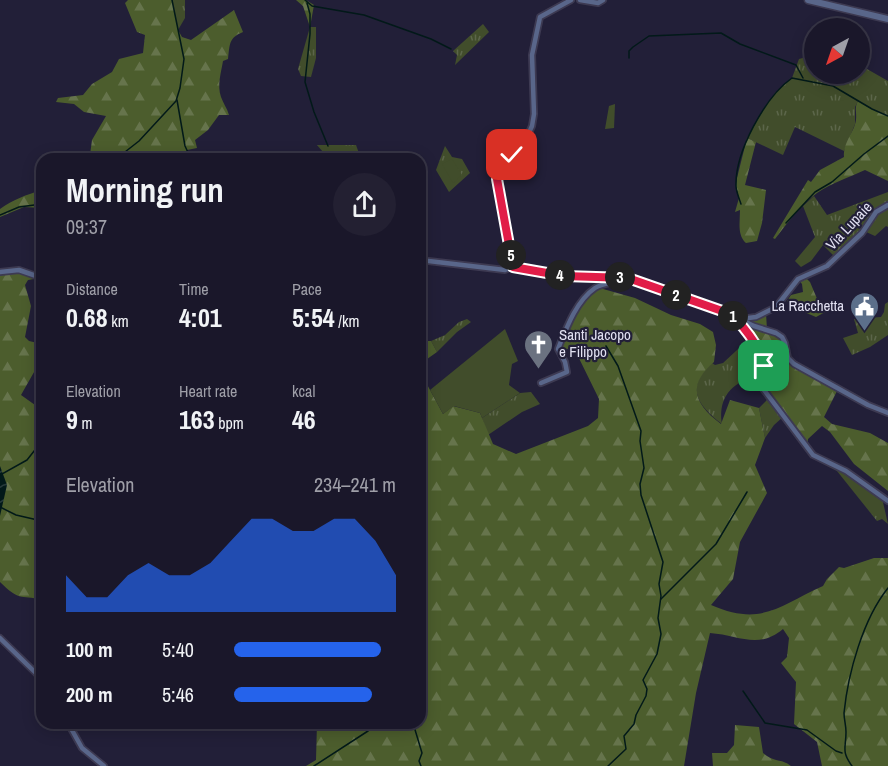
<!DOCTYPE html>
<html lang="en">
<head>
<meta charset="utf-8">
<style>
  body { margin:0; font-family:"Archivo Narrow",sans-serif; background:#232032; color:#f1f3f6; height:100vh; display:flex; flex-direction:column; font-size:22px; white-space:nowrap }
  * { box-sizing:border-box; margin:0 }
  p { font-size:20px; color:#9f9fa8 }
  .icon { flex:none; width:33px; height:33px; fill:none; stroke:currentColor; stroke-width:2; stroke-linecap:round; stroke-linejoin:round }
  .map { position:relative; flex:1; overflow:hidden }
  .panel { position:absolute; left:36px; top:153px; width:390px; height:576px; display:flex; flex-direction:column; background:#1a172a; border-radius:18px; box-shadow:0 3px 15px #0003,0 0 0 2px #383647 }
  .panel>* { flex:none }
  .needle { width:39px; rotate:220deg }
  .buttons { position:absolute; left:804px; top:18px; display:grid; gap:12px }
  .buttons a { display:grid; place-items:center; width:66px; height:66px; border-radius:50%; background:#1a172a; box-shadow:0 3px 15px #0003,0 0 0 2px #383647; font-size:30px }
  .pin { position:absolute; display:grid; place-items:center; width:51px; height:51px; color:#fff; margin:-26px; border-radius:12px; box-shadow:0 3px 9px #0006 }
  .km { position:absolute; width:30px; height:30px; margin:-15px; border-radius:50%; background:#222; color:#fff; font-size:16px; line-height:30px; text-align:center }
  .round { display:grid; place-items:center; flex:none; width:63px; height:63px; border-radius:32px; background:#232032 }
  .headline { display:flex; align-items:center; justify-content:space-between; height:102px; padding:0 30px }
  h1 { font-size:33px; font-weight:800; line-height:45px }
  .figures { display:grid; grid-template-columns:repeat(3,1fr); gap:9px; height:102px; padding:6px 30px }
  .figures div { display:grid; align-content:center }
  .figures b { font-size:26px; font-weight:800 }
  .figures small { font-size:16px; font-weight:400 }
  .figures p { font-size:16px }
  .chart { height:168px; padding:12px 30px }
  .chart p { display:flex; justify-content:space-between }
  .chart svg { width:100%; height:108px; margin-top:6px; fill:#2563eb; opacity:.7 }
  ul { padding:0 30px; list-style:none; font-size:20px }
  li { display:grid; grid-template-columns:96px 72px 1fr; align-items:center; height:45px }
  li i { height:15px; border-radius:8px; background:#2563eb }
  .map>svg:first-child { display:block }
  .grass { fill:url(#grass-tufts) }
  .forest { fill:url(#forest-firs) }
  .garden { fill:#414d2b }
  .water { fill:url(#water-waves) }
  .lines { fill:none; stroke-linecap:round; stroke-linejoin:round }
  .stream { stroke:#021919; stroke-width:1.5 }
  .minor-casing { stroke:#3d3a52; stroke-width:8 }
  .tertiary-casing { stroke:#3d3a52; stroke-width:9 }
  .minor { stroke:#59668a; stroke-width:4.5 }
  .tertiary { stroke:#59668a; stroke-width:6 }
  .route-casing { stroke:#fff; stroke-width:12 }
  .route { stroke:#e11d48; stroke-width:8 }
  .labels { text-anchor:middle; stroke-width:4.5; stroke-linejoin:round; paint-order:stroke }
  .street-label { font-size:15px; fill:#e2e1f2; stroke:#221f38 }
  .poi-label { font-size:15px; fill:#e2e1f2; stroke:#221f38; text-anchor:end }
</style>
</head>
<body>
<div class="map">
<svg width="888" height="766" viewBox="0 0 888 766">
  <defs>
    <pattern id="grass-tufts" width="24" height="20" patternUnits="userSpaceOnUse" patternTransform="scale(1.5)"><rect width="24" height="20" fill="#414d2b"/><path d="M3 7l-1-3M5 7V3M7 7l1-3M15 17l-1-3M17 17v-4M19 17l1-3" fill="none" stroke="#5c664a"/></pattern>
    <pattern id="forest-firs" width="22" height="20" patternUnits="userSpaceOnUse" patternTransform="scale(1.5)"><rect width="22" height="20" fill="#4c5d2d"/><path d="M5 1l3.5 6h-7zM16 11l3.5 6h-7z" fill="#66744c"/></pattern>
    <pattern id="water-waves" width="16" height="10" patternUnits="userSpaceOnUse" patternTransform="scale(1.5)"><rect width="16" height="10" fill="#021919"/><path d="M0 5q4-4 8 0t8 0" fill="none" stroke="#273a3b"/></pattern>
  </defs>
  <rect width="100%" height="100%" fill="#221f38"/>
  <g class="grass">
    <path d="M172,0H185V18L178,30Z"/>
    <path d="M483,24L489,32L455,65L457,55L453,51Z"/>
    <path d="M310,27H316V58L311,77L301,76L298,69Z"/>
    <path d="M814,55V74H860V65L888,81V116L872,109L858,101L855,107V124L844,151L795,127L783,155L747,138L766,105L776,92L792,78L799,59Z"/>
    <path d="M615,104L614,128L605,129L609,106Z"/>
    <path d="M317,145H356L361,159H329Z"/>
    <path d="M445,146L452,157L462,159L470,173L449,192L436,170Z"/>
    <path d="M888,192V227L886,226L875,236L864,231L836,258L823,245L811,261L801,267L795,261L815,237L803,206L814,196L827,215Z"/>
    <path d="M888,302V335L870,347L852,355L843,338L858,333L854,319L881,317L884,312L885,304Z"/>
    <path d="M467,319L471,322L457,332L437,352L431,341L445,335L459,322Z"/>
    <path d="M750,338L764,361L760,380C754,380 746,379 741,382C724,391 719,407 722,424C697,405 685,387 712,363L715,365L723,363Z"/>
    <path d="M531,392L540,404L522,412L488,435L482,418L520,393Z"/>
    <path d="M770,397L784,416L774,425L765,438L759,408Z"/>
    <path d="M813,455L836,465L882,498L888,524L882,519L877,521L837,471L822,463Z"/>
  </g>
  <g class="forest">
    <path d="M128,0H172L178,30L182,37L191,40L234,10L243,32C228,38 230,45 228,59L223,61C221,73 217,85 221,97C223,103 227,108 229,115H219L208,130L195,140L197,148L187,150L181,159H144L139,153L133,151L120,159H85L90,155L92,140L106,116L84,112L74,104L56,102L58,98L83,95L92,84L112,72L119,59L143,53L145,35L137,32L125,3Z"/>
    <path d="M296,0H306L314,5L310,27L303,6Z"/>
    <path d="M858,101L872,109L888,116V181L865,170C850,177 831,183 817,193C801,205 787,223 775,239L773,238L808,180L811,182L820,170L844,157C843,142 854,133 856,120C857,112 854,108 858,101Z"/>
    <path d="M747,138L756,142L745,185L766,190L762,223L757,241L746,243C737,235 740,222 740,210L735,212L739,198L736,186L737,178Z"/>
    <path d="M42,190V208L24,207L0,217V209C14,199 26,195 42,190Z"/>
    <path d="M19,270L32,274L34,279L28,280L25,285L31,306L25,337L29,341L42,344V358L21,395L42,410V599C20,596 18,600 0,582V272Z"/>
    <path d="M804,276L810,282L818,301L831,309L816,317L804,312H796L787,301L791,295L803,292L802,284L798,279Z"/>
    <path d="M596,287L635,298L671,315L700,324L713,332L716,345L714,362C686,386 695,404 721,424L730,400L759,408L765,438L755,465L767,493L740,542L733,579L711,605C762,627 778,606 823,586L827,579L839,567L844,568L874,558H888V766H822L817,742L794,724L796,682L781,663L787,657L789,638L783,629C758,650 739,635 710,633L696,693L684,766H306L316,760L317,723H420V368L423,377L443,414L453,406L480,413L493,444L516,454L588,426L598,418L599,399L573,346L560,353C559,333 582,301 596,287Z"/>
    <path d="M766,313L767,330L782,337L788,359L838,389L824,417L832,424L870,433L888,443V491L854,464L830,432L822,426L808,439L807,449L761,386L764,366L757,346L739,323Z"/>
    <path d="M420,338L424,341H431L437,352L420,364Z"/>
    <path d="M735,725L759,727L763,753C774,763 781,758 791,766H713L712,753H727L734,745Z"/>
  </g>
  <g class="garden">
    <path d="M452,159L462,175L453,183L442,164Z"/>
    <path d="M505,329L518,361L512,364L509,385L520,393L482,418L480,413L454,406L443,414L430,390Z"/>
  </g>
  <path class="water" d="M0,466L7,485L0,516Z"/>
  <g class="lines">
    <g class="stream">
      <path d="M305,0L312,6L364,15L431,39L451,49"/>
      <path d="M307,3L310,14V34L305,82L314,112L328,146"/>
      <path d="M629,58V51L633,47L649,36L721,33L740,44L796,65L803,78"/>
      <path d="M177,100L185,146L191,159"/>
      <path d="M116,159L139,141L176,101L180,88L184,59L172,0"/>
      <path d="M741,204C739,198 736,191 736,186C735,152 765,97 792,78L833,86L872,109L888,116"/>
      <path d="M0,215L19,207L42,204"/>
      <path d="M786,223L815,192L832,182L864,154L888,136"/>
      <path d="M606,346L618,366L641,431L640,441L644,468L640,484L641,495L663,562L659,584L661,596L658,618L661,634L657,654L643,680L647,689L646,696L636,715L634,724L624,736L626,749L608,766"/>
      <path d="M0,475L27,460L42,441"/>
      <path d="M0,507L16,515L42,521"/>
      <path d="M661,599L716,544L747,492"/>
      <path d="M743,691L765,723L807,730L836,751L842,753"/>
      <path d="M413,723L422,753L419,761L421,766"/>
      <path d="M314,766L368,731L370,728L368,723"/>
      <path d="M852,766C841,751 846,748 846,732C846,725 844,719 844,713C848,673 863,619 888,588"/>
    </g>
    <defs>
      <g id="minor">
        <path d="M580,0L598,3L603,0"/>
        <path d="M420,260L505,270L513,266L564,276L620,277L640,282L725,312L754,326L776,333L782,337L785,343L788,358L794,364L868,405L888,413"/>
        <path d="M513,266L497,179L498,172L527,137L532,126L534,114L532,55L540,17L571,0"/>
        <path d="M0,272L19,270L42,278"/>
        <path d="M735,318L757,346L764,361L761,386L813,455L846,471L888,501"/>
        <path d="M741,319L756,317L776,307L798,279L827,266L862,233L876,212L888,205"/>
        <path d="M541,383L567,372L565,362L558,349C566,329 576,301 595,288C601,284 611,283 618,281L620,277"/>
        <path d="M0,638L42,679"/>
        <path d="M68,723L82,748L104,766"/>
      </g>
      <path id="tertiary" d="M808,0L888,19"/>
    </defs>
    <use href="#minor" class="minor-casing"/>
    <use href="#tertiary" class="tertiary-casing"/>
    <use href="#minor" class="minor"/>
    <use href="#tertiary" class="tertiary"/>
  </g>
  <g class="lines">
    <defs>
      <path id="route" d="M512,155L498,172L497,179L513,267L564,276L628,278L725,312C741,320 761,348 764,366"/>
    </defs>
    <use href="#route" class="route-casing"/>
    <use href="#route" class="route"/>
  </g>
  <defs>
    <symbol id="civic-pin" viewBox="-11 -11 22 30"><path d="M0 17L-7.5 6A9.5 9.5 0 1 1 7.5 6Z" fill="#5c6f8a" stroke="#221f38"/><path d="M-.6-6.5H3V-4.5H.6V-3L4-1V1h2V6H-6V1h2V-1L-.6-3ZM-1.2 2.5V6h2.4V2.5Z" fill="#fff"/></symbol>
    <symbol id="church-pin" viewBox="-11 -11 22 30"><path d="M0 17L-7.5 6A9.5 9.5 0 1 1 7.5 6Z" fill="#6b7280" stroke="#221f38"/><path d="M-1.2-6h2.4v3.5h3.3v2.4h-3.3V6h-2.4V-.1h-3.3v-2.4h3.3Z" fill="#fff"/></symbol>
  </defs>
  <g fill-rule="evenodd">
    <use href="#civic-pin" x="848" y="290" width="33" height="45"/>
    <use href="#church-pin" x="522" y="328" width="33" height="45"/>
  </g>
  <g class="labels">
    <g class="street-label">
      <text transform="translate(849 226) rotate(-47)" y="5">Via Lupaie</text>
    </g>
    <g class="poi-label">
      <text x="844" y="311">La Racchetta</text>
      <text x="559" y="340" text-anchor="start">Santi Jacopo<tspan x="559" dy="17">e Filippo</tspan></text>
    </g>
  </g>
</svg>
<div class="buttons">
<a><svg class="needle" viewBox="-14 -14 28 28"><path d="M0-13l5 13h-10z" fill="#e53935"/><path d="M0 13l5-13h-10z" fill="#9f9fa8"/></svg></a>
</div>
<div class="pin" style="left:764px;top:366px;background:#1e9e55"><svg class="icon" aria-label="arrive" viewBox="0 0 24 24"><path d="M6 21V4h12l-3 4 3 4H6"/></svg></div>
<div class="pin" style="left:512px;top:155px;background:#d93025"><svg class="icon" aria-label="check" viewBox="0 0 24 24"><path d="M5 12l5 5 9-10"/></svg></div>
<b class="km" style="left:733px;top:316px">1</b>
<b class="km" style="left:676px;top:295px">2</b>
<b class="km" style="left:620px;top:277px">3</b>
<b class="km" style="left:560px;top:275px">4</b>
<b class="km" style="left:511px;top:255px">5</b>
<section class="panel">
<div class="headline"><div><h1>Morning run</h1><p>09:37</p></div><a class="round"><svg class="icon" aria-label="share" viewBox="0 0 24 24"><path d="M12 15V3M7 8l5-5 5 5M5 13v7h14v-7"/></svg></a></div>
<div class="figures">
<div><p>Distance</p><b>0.68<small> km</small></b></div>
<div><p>Time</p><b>4:01</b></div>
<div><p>Pace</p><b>5:54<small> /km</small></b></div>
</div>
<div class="figures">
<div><p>Elevation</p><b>9<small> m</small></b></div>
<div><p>Heart rate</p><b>163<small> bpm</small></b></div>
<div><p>kcal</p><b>46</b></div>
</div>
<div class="chart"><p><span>Elevation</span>234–241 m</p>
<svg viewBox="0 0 160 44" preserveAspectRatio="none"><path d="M0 44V29L10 38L20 38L30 29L40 24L50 29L60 29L70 24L80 15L90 6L100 6L110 11L120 11L130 6L140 6L150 15L160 29V44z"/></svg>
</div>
<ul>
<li><b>100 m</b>5:40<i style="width:91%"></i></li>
<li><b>200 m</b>5:46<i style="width:85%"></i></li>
</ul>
</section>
</div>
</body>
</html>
